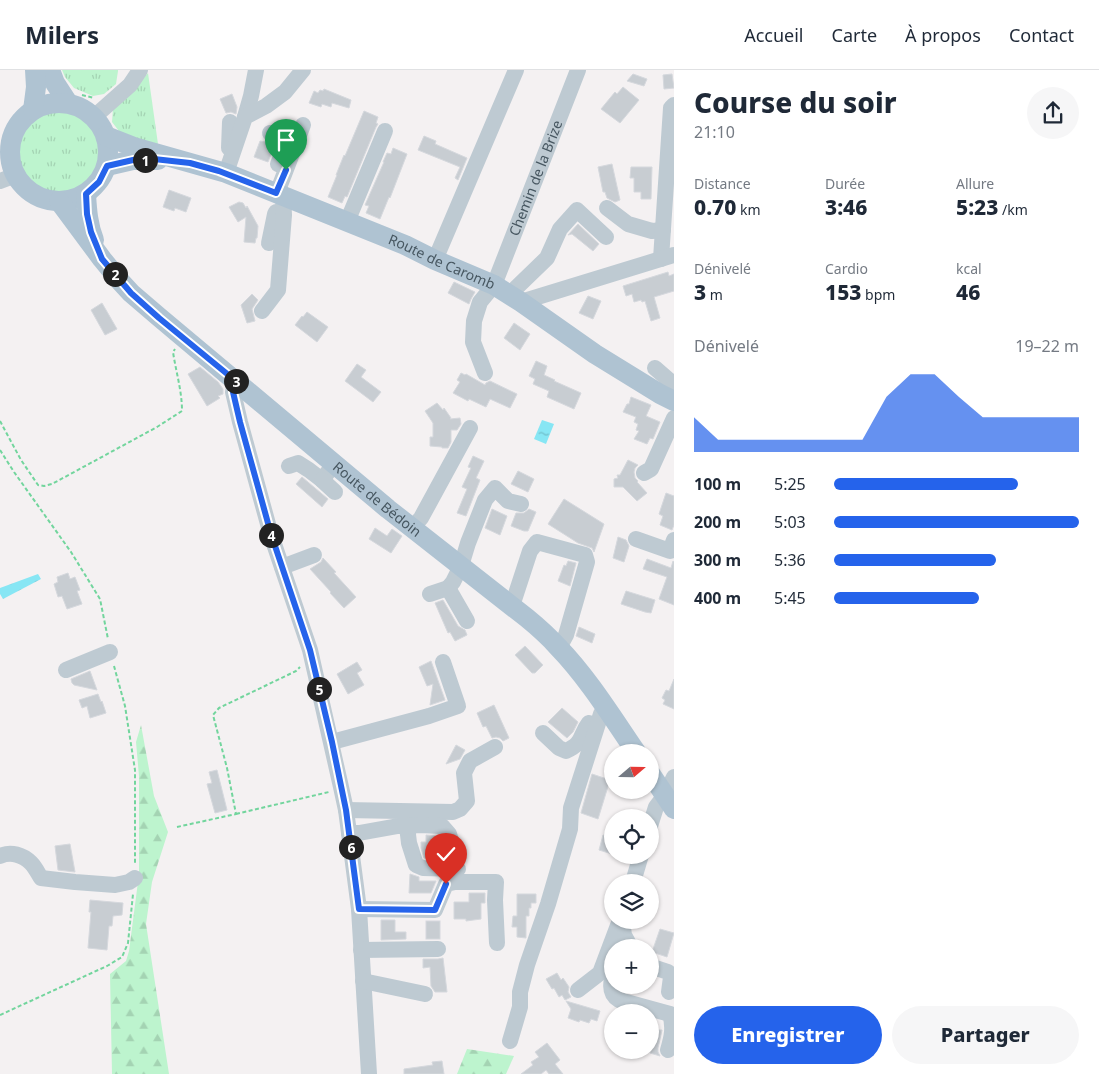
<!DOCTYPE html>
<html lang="fr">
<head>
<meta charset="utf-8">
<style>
  body { margin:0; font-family:"Noto Sans",sans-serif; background:#f6f6f7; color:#1f2937; height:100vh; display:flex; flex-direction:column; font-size:19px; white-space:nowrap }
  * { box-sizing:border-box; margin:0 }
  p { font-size:16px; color:#747a83 }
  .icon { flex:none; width:28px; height:28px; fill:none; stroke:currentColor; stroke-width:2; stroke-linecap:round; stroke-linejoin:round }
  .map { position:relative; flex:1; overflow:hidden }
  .panel { display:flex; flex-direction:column; background:#fff; width:425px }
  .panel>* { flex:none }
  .needle { width:32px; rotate:70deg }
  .controls { position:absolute; left:604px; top:674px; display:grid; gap:10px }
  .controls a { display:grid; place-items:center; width:55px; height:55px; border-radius:50%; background:#fff; box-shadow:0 1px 4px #0004; font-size:25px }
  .pin { position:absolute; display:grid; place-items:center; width:42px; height:42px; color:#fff; margin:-51px -21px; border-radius:50% 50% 50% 0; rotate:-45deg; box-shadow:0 0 5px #0007 }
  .pin .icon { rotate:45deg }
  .km { position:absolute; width:25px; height:25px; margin:-12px; border-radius:50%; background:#222; color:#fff; font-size:14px; line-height:25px; text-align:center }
  .round { display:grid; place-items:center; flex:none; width:52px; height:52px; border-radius:26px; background:#f6f6f7 }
  .overview { display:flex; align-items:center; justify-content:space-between; height:85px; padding:0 20px }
  h1 { font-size:28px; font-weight:800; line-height:38px }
  .stats { display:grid; grid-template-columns:repeat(3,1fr); gap:8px; height:85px; padding:5px 20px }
  .stats div { display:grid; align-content:center }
  .stats b { font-size:21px; font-weight:800 }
  .stats small { font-size:14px; font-weight:400 }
  .stats p { font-size:14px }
  .chart { height:140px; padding:10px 20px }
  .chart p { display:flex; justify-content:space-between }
  .chart svg { width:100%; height:90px; margin-top:5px; fill:#2563eb; opacity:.7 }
  .action { display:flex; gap:10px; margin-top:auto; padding:10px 20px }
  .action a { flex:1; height:58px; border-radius:30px; background:#2563eb; color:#fff; font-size:20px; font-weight:800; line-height:58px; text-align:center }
  .action a+a { background:#f6f6f7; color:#1f2937 }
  ul { padding:0 20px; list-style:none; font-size:16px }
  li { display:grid; grid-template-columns:80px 60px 1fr; align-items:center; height:38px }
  li i { height:12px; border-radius:6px; background:#2563eb }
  header { display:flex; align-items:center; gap:30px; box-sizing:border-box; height:70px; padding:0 25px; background:#fff; border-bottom:1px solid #e0e1e3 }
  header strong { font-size:24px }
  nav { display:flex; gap:28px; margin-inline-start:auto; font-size:18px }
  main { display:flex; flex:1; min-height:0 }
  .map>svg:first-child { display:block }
  .grass { fill:url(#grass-tufts) }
  .forest { fill:url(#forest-firs) }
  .water { fill:url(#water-ripples) }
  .building { fill:#c8cdd2; stroke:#d5d8dd }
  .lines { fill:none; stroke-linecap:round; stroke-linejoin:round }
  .path { stroke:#72d59d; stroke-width:2; stroke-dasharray:4 2.5; stroke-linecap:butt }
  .minor { stroke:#becad2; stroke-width:16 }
  .major { stroke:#afc3d2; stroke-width:20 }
  .route-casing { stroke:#fff; stroke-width:10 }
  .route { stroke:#2563eb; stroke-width:6 }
  .labels { text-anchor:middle; stroke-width:4; stroke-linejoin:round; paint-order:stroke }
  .street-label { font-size:14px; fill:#475761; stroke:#fff }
</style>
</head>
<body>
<header>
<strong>Milers</strong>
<nav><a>Accueil</a><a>Carte</a><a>À propos</a><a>Contact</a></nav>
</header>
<main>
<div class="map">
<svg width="674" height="1004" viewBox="0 0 674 1004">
  <defs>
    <pattern id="grass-tufts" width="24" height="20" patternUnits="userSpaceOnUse" patternTransform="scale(1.25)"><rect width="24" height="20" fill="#bdf4ce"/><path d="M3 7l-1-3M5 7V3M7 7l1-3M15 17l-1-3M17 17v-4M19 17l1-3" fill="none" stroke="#a4d3b3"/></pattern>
    <pattern id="forest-firs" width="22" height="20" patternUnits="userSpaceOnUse" patternTransform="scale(1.25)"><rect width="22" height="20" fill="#bdf4ce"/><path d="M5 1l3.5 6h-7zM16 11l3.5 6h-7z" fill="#a4d3b3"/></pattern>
    <pattern id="water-ripples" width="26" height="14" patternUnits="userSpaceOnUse" patternTransform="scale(1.25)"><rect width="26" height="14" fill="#87e6f4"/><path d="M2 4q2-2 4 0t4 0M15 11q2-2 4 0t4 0" fill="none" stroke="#70bdc9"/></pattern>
  </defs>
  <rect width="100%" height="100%" fill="#f4f1f2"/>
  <g class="grass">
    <path d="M62,0H118V1L116,14L104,24L93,26L74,18L65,7Z"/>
    <path d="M148,3L158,74L122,65L112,52L113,39L133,20Z"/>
    <circle cx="59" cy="81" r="41"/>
  </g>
  <g class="forest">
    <path d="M141,655L154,726L168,762L152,812L146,854L169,1004H112L110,904L126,891L129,881L139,804V706L136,672Z"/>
    <path d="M467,979L514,986L506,1004H457Z"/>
  </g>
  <g class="water">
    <path d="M542,350L554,354L546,374L534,369Z"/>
    <path d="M38,504L41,509L3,529L0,524V518Z"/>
  </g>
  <g class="building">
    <path d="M633,4L647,9L644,16L627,11Z"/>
    <path d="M672,4L674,18L664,19L663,5Z"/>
    <path d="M623,17L639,30L620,53L601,39L615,22L617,24Z"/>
    <path d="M324,19L351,30L349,38L332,33L331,37L322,34L321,37L309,33L314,21L318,23L320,20L323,21Z"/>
    <path d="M232,24L237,37L236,44L231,42L226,43L220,29Z"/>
    <path d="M364,41L378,47L376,53L378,54L376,57L347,127L345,126L342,133L328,127L337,105H336L344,85L345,86Z"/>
    <path d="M424,66L436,71L435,74L467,88L458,110L455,108L460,97L418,80Z"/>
    <path d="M260,71L266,72L274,77L268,92L254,87Z"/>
    <path d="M393,78L407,84L390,128L389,127L380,149L366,143L369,136L365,135L384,92H383L387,83L391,84Z"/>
    <path d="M612,94L620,130L615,132L607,128L605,122H603L598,97Z"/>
    <path d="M631,97H652L651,129H641V122H634V108H630Z"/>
    <path d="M169,120L191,128L186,142L175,138L174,141L163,137Z"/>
    <path d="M239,132L243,133L246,138L247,136L258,156L257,168H256L255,173L244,172L246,147L238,152L229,137Z"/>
    <path d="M578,154L599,174L593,181L572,164L568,165Z"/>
    <path d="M668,202L669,206L674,204V221L654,227L660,248L651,251L645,231L642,232L641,230L634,232L632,224L626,226L623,216Z"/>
    <path d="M454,212L475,222L471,229L469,234L448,223Z"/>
    <path d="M252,224L258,230L252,239L255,251L247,253L241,235Z"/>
    <path d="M588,226L601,231L593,249L579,243Z"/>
    <path d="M102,233L117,259L105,265L91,240Z"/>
    <path d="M307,242L328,257L317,272L295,255L302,246L303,247Z"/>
    <path d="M514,253L530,264L520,280L504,268Z"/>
    <path d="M536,291L547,296L544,305L555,310L554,311L581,323L574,339L547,327L549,321L533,314L535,309L529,306Z"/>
    <path d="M357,294L366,300L361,307L381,322L373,332L345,311Z"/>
    <path d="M200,297L218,312L223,319V324L218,326L220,328L207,336L188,304Z"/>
    <path d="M461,303L465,305L466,304L485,315L486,313L490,311L517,324L510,338L490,329L486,337L469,329L468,331L453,323L460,312L457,310Z"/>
    <path d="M631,327L651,335L646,346L660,352L653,369L650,368L647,374L634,369L639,361L636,360L638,354L634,352L636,347L623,342L627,334H629Z"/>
    <path d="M437,333L443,340L444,338L451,348L450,349L460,348L461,354L457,360H451V372L448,378H442V377L430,376V367H433V353L425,341Z"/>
    <path d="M473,386L484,391L476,408L480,410L466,446L457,443L467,419L462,417L471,398L468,397Z"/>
    <path d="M628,390L638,395L635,398L634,402L635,408L638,411L637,412L647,423L637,431L623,417H614V409L618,408L617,405H620Z"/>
    <path d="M518,401L534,409L528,422L511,414Z"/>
    <path d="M302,407L328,429L322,437L296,414Z"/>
    <path d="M666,423L674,426V455L672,460L660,455L663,446L659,444Z"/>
    <path d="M564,429L604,454L594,482L592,478L578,473L548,454Z"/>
    <path d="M492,439L507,446L500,465L485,458Z"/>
    <path d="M529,439L536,442L528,461H524L511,456L516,443H524Z"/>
    <path d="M375,458L387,466L392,459L402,466L391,483L369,469Z"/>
    <path d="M618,467L626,470L629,476L624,492L613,488Z"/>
    <path d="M323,488L336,502L334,503L356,527L344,538L330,523L331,522L310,499L321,492Z"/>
    <path d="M647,489L671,498L673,491L674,492V535L659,529L667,507L643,499Z"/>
    <path d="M568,491L576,493L570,516L558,511L564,495L566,496Z"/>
    <path d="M68,503L70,509L75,507L80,520L77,521L82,534L67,539L62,526L58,527L54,514L58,512L57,507Z"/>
    <path d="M626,521L655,530L651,543L645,542L621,534Z"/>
    <path d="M443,530L458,556L465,560L467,565L455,571L450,562L448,563L435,533Z"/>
    <path d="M579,557L595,564L592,573L576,566Z"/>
    <path d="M525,576L543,595L535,603H532L515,585Z"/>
    <path d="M431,591L445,630L430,635L433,614L427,616L419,597Z"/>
    <path d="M357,592L362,600L357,603L364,615L348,624L337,604Z"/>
    <path d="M90,601L97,620L74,615L72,613L71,609Z"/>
    <path d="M674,609V639L663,634L665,630L662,628L666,620L669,621Z"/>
    <path d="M98,624L101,632L102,631L106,643L90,648L87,636L82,638L79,630Z"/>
    <path d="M494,635L509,668L503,671L500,668L496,667L492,668L486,656L483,657L477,643Z"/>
    <path d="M562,638L578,652L573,662L567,668L548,652Z"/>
    <path d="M456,675L465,680L460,689L446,694Z"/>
    <path d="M217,700L227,740L215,743L207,714L212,713L209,702Z"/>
    <path d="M592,704L610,710L598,749L581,743Z"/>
    <path d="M426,765L437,766L440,769V784H446L451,787L461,785V790L424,788L421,778V772H426Z"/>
    <path d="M603,765L612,767V784L599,780Z"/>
    <path d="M70,774L75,802L58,800L55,776Z"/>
    <path d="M410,804L419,807V811H436L431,823H409Z"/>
    <path d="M469,823H485V833H481V849L466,851V849H454V832H469Z"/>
    <path d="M517,824H536V833H531V838H529V846H526V868L517,867V857H512L513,846H517Z"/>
    <path d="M90,830L123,833L122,845L113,846L112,856H109L107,880L88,878L91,842H89Z"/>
    <path d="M381,850H395V862H406V869L381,870Z"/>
    <rect x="426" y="851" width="14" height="18"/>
    <path d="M660,859L674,863L667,887L652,882Z"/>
    <path d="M443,888L447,922H435L431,916L430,897L423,898V889H438Z"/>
    <path d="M557,903L561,910L563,908L569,917L568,922L571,927L565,930L562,925L559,927L554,918L552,919L546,909Z"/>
    <path d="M566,931L600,941L597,951L591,949L589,953L580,950L579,952L568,948L571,939Z"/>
    <path d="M658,960H662L658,978V982L660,986L650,983Z"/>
    <path d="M547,973L560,990L555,994L563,1004H549L546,1000L541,1004H521L533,995L531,992L539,987L535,982Z"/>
    <path d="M442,991L444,1004H404V999L433,995L432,992Z"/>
  </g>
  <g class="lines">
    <g class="path">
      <path d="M82,25L94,28"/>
      <path d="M0,351L21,390L38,415L44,416L52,414L157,357L182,341C182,321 176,302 173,282L175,279"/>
      <path d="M0,380L14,402L71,482L100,529L108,569"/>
      <path d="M114,596L125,636L135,700V794"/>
      <path d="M236,744L329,722"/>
      <path d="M177,757L236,744L227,698L213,645L219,638L296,601L300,597"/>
      <path d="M0,945L107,896L122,887L128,873L133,824"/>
    </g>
    <g class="minor">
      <path d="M94,47L130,15L140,0"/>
      <path d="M245,47L251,26L256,0"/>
      <path d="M270,63L281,69L285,77L278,94"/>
      <path d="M229,78L230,52"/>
      <path d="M226,103L245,47L266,36L285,22L303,0"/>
      <path d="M0,111L16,105"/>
      <path d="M277,123L303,55"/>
      <path d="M607,138L628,154L652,161L663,160"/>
      <path d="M347,152L385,61"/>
      <path d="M269,173L275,144L276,142"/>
      <path d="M661,189L671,38L674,35"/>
      <path d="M435,190L516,0"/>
      <path d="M511,226L516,218L547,188L560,159L577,140L606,167"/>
      <path d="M521,232L674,185"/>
      <path d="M262,241L278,220L284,145L283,125"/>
      <path d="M655,298L670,311L674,312"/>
      <path id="s1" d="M485,303L473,272L474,251L480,232L494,215L578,0"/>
      <path d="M237,312L234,317L233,322L240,352L271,465L310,580L341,717L346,740L359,839L369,1004"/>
      <path d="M289,396L298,393L309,400L322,410L334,394"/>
      <path d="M644,403L651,399L674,348"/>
      <path d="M322,410L335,422"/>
      <path d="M412,458L421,448L470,358"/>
      <path d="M636,469L670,481L674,470"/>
      <path d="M282,497L314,485"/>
      <path d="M448,518L467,551"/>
      <path d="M430,524L448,518L453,512L461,496L468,473L485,430L495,418L508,431L521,434"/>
      <path d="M512,536L530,481L537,472L585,485L587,492L566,565L559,578"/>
      <path d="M66,600L110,582"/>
      <path d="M543,663L559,678L566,681C584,673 579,666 589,653"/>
      <path d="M332,672L429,646L458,636L443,592"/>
      <path d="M346,740L453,742L460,739L467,731L464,703L470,691L495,677"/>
      <path d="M407,756L409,773L416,795L423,798L458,799"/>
      <path d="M650,756L656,737L665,725L674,707"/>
      <path d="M349,763H359L398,756H407L420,755L442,756L449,764L453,777"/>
      <path d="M0,786C11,781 23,785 31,793C35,797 38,803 41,808L75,812L115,815L129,812L135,808"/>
      <path d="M633,812L641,785"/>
      <path d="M359,839L435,840L446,814L455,812H496L495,830L497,873"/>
      <path d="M622,850L624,865L631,878"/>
      <path d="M361,880L438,879"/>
      <path d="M650,896L668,902L671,907L669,922"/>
      <path d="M612,909C610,918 611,925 619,930L670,944C674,957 672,967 668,980"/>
      <path d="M363,911L425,924"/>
      <path d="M578,920L600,903L620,850"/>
      <path d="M510,971L520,937V922L527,895L548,834L570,759L571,738L601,644L605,637"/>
    </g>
    <g class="major">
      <path d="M50,0L55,13L68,33"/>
      <circle cx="59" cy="82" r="49"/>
      <path d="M33,40L36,17L35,0"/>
      <path id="s2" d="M106,66L134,77L226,103L405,175L435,190L494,215L521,232L595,284L660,324L674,331"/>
      <path d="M107,96L133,90H158"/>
      <path d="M86,124C87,140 88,155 94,170"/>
      <path id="s3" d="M59,131L102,189L120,211L131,223L159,247L388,439L527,548C538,557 549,567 558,577C588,608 612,647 636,682"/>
      <path d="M650,703L674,739"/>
    </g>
  </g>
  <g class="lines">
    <defs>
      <path id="route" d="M286,100L276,123L219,101L190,93L154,89L133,90L107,96L99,112L86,124L87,144L91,162L102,189L131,223L159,248L237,312L234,317L233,322L240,352L271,464L310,580L332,672L346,740L359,839L435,840L446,814"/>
    </defs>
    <use href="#route" class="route-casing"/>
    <use href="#route" class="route"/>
  </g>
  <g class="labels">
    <g class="street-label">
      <text dy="5" stroke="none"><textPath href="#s1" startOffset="211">Chemin de la Brize</textPath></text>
      <text dy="5" stroke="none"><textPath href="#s2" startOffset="359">Route de Caromb</textPath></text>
      <text dy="5" stroke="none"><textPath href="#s3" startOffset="438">Route de Bédoin</textPath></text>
    </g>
  </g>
</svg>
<div class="controls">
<a><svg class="needle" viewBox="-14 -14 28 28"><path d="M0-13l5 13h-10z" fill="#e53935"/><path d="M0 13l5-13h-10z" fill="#747a83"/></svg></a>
<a><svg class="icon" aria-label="locate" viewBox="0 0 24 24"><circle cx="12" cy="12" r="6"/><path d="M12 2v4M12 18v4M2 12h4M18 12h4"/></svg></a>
<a><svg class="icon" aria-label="layers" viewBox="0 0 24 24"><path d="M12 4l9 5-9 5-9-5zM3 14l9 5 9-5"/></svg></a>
<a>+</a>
<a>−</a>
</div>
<div class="pin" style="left:286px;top:100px;background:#1e9e55"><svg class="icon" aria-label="arrive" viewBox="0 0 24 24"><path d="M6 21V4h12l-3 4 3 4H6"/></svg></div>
<div class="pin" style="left:446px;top:814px;background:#d93025"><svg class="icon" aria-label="check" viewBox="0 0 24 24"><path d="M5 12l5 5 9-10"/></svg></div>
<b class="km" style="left:145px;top:90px">1</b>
<b class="km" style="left:115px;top:204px">2</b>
<b class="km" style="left:236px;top:311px">3</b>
<b class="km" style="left:271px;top:465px">4</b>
<b class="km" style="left:319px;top:619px">5</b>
<b class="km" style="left:351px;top:777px">6</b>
</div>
<section class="panel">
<div class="overview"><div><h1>Course du soir</h1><p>21:10</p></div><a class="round"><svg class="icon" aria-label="share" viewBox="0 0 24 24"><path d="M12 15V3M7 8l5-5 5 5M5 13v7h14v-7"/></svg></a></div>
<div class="stats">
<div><p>Distance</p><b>0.70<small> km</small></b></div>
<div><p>Durée</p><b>3:46</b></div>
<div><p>Allure</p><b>5:23<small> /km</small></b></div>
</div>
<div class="stats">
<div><p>Dénivelé</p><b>3<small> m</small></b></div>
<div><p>Cardio</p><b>153<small> bpm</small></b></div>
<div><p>kcal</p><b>46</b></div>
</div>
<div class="chart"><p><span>Dénivelé</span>19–22 m</p>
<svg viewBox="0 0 160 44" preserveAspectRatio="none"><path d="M0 44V27L10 38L20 38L30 38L40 38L50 38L60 38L70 38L80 17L90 6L100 6L110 17L120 27L130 27L140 27L150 27L160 27V44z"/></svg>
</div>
<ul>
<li><b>100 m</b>5:25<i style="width:75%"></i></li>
<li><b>200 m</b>5:03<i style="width:100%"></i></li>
<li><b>300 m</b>5:36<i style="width:66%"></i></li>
<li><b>400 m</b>5:45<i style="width:59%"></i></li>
</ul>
<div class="action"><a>Enregistrer</a><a>Partager</a></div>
</section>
</main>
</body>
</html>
